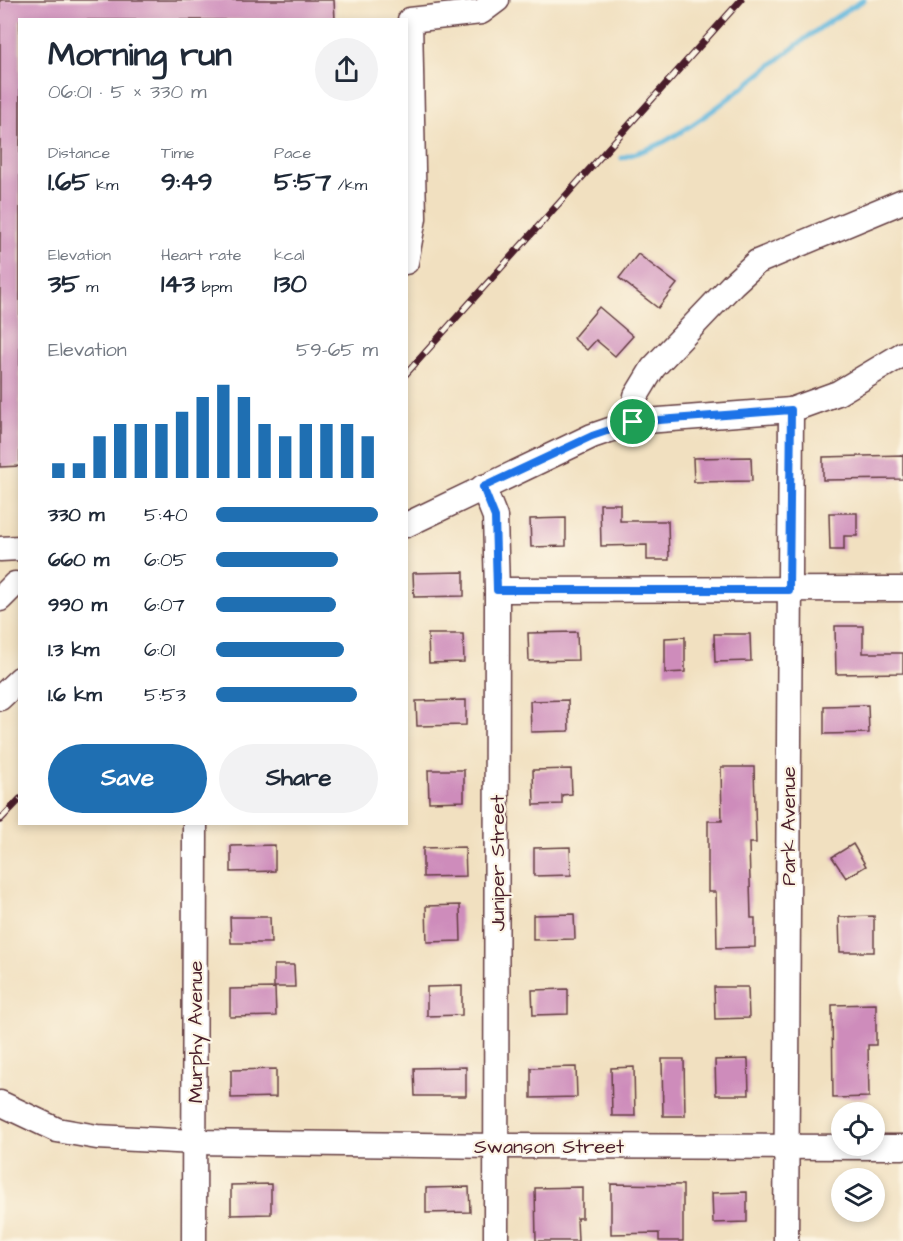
<!DOCTYPE html>
<html lang="en">
<head>
<meta charset="utf-8">
<style>
  body { margin:0; font-family:"Architects Daughter",sans-serif; background:#f2f2f3; color:#1f2937; height:100vh; display:flex; flex-direction:column; font-size:22px; white-space:nowrap }
  * { box-sizing:border-box; margin:0 }
  p { font-size:20px; color:#747a83 }
  .icon { flex:none; width:33px; height:33px; fill:none; stroke:currentColor; stroke-width:2; stroke-linecap:round; stroke-linejoin:round }
  .map { position:relative; flex:1; overflow:hidden }
  .sheet { position:absolute; left:18px; top:18px; width:390px; height:807px; display:flex; flex-direction:column; background:#fff; border-radius:0px; box-shadow:0 3px 9px #0003 }
  .sheet>* { flex:none }
  .buttons { position:absolute; left:831px; top:1102px; display:grid; gap:12px }
  .buttons a { display:grid; place-items:center; width:54px; height:54px; border-radius:50%; background:#fff; box-shadow:0 3px 9px #0003; font-size:30px }
  .pin { position:absolute; display:grid; place-items:center; width:51px; height:51px; color:#fff; margin:-26px; border:3px solid #fff; border-radius:50%; box-shadow:0 2px 6px #0007 }
  .round { display:grid; place-items:center; flex:none; width:63px; height:63px; border-radius:32px; background:#f2f2f3 }
  .summary { display:flex; align-items:center; justify-content:space-between; height:102px; padding:0 30px }
  h1 { font-size:33px; font-weight:700; line-height:45px }
  .figures { display:grid; grid-template-columns:repeat(3,1fr); gap:9px; height:102px; padding:6px 30px }
  .figures div { display:grid; align-content:center }
  .figures b { font-size:26px; font-weight:700 }
  .figures small { font-size:16px; font-weight:400 }
  .figures p { font-size:16px }
  .chart { height:168px; padding:12px 30px }
  .chart p { display:flex; justify-content:space-between }
  .chart svg { width:100%; height:108px; margin-top:6px; stroke:#1f6fb2; stroke-width:6 }
  .primary-button { display:flex; gap:12px; margin-top:auto; padding:12px 30px }
  .primary-button a { flex:1; height:69px; border-radius:36px; background:#1f6fb2; color:#fff; font-size:24px; font-weight:700; line-height:69px; text-align:center }
  .primary-button a+a { background:#f2f2f3; color:#1f2937 }
  ul { padding:0 30px; list-style:none; font-size:20px }
  li { display:grid; grid-template-columns:96px 72px 1fr; align-items:center; height:45px }
  li i { height:15px; border-radius:8px; background:#1f6fb2 }
  .map>svg:first-child { display:block }
  .lines { fill:none; stroke-linecap:round; stroke-linejoin:round }
  .stream { stroke:#61b7dd; stroke-width:5 }
  .building { fill:#ce8cbb }
  .minor-casing { stroke:#633c41; stroke-width:27 }
  .minor { stroke:#fff; stroke-width:24 }
  .rail-casing { stroke:#4a1f2b; stroke-width:7 }
  .rail { stroke:#fcf5e5; stroke-width:4.5; stroke-dasharray:14; stroke-linecap:butt }
  .route-casing { stroke:#fff; stroke-width:12 }
  .route { stroke:#1a73e8; stroke-width:8 }
  .labels { text-anchor:middle; stroke-width:4.5; stroke-linejoin:round; paint-order:stroke }
  .street-label { font-size:20px; fill:#4a1f2b; stroke:#fcf5e5 }
</style>
</head>
<body>
<div class="map">
<svg width="903" height="1241" viewBox="0 0 903 1241">
  <rect width="100%" height="100%" fill="#fcf5e5"/>
  <filter id="ink" filterUnits="userSpaceOnUse"><feTurbulence type="fractalNoise" baseFrequency=".0167" numOctaves="2"/><feDisplacementMap in="SourceGraphic" scale="12" xChannelSelector="R" yChannelSelector="G"/><feConvolveMatrix kernelMatrix="1 2 1 2 8 2 1 2 1" color-interpolation-filters="sRGB"/></filter>
  <filter id="wash" filterUnits="userSpaceOnUse"><feTurbulence type="fractalNoise" baseFrequency=".008" numOctaves="4" result="noise"/><feDisplacementMap in="SourceGraphic" scale="24" xChannelSelector="R" yChannelSelector="G"/><feGaussianBlur stdDeviation="1.35" result="paint"/><feColorMatrix in="noise" values="0 0 0 0 0 0 0 0 0 0 0 0 0 0 0 0 0 1.4 0 .05"/><feComposite in="paint" operator="in"/></filter>
  <g filter="url(#wash)">
    <rect width="100%" height="100%" fill="#f1e0c0"/>
    <g class="lines">
      <path class="stream" d="M622,158C637,152 655,148 669,139C738,99 794,39 864,0"/>
    </g>
    <g id="blocks">
      <g class="building">
        <path d="M0,0H334L335,20H20V466L0,467Z"/>
        <path d="M638,254L677,284L658,308L619,278Z"/>
        <path d="M599,307L633,336L615,356L596,340L587,350L573,338Z"/>
        <path d="M903,455V479L823,480V457Z"/>
        <path d="M751,457L752,481L694,482L693,458Z"/>
        <path d="M600,504H620V521H668L669,560H647V545L601,546Z"/>
        <path d="M829,513H857V536H844V550H830Z"/>
        <path d="M566,518V546L531,547L530,519Z"/>
        <path d="M464,572V596L414,597L413,573Z"/>
        <path d="M835,626H863V653H903V673L836,674Z"/>
        <path d="M577,632L578,660L529,661L528,633Z"/>
        <path d="M428,634H463L464,662L429,663Z"/>
        <path d="M714,634H750L751,661L715,662Z"/>
        <path d="M685,637V672L665,673V638Z"/>
        <path d="M466,700V725L417,726L416,701Z"/>
        <path d="M568,700L569,731L531,732L530,701Z"/>
        <path d="M868,705L869,733L824,734V706Z"/>
        <path d="M721,767H754L756,843H749L751,918H755V947L717,948L716,892H708V821H722Z"/>
        <path d="M571,769L572,794L562,795V804L534,805L533,770Z"/>
        <path d="M428,770H464V801L429,802Z"/>
        <path d="M853,844L866,866L846,878L832,857Z"/>
        <path d="M275,845V871L231,872V846Z"/>
        <path d="M465,847L466,876L423,877V848Z"/>
        <path d="M570,847L571,875L534,876V848Z"/>
        <path d="M460,905L461,941L427,942L426,906Z"/>
        <path d="M574,914L575,939L533,940V915Z"/>
        <path d="M874,916V952H840L839,917Z"/>
        <path d="M230,917H270L271,943H231Z"/>
        <path d="M274,965H294L295,987H274Z"/>
        <path d="M462,986V1015L427,1016V987Z"/>
        <path d="M714,987H748L749,1018L715,1019Z"/>
        <path d="M275,988L276,1016L230,1017V989Z"/>
        <path d="M568,989V1014L533,1015L532,990Z"/>
        <path d="M876,1004V1045H868L869,1097L833,1098L832,1005Z"/>
        <path d="M662,1059H684L685,1116H663Z"/>
        <path d="M748,1059L749,1095H716L715,1060Z"/>
        <path d="M466,1067V1096H415L414,1068Z"/>
        <path d="M576,1067L577,1097L531,1098V1068Z"/>
        <path d="M634,1067L635,1116H612L611,1068Z"/>
        <path d="M276,1069V1097L231,1098V1070Z"/>
        <path d="M271,1184V1214L231,1215V1185Z"/>
        <path d="M611,1184L683,1185V1241H659V1233L611,1234Z"/>
        <path d="M469,1187L470,1212L426,1213V1188Z"/>
        <path d="M582,1187V1218H577L578,1241H536L535,1188Z"/>
        <path d="M747,1192V1222L713,1223L712,1193Z"/>
      </g>
    </g>
  </g>
  <g filter="url(#ink)">
    <use href="#blocks" fill-opacity="0" stroke="#633c41" stroke-width="1.5"/>
    <g class="lines">
      <defs>
        <g id="minor">
          <path d="M406,262L414,218L410,20L481,12L497,0"/>
          <path d="M633,422L636,396L653,368L733,284L757,262L903,201"/>
          <path d="M483,487L495,517L497,590L496,1241"/>
          <path d="M406,525L592,436L633,422L791,410L838,393L903,354"/>
          <path d="M0,549L20,548"/>
          <path d="M497,590L903,589"/>
          <path d="M0,599L15,584"/>
          <path d="M0,698L20,679"/>
          <path d="M0,1103L57,1130L97,1137L195,1142L498,1146L903,1147"/>
          <path d="M194,1241L195,824"/>
          <path d="M786,1241L791,410"/>
        </g>
      </defs>
      <use href="#minor" class="minor-casing"/>
      <use href="#minor" class="minor"/>
      <defs>
        <g id="rail">
          <path d="M406,374L741,0"/>
          <path d="M0,820L20,799"/>
        </g>
      </defs>
      <use href="#rail" class="rail-casing"/>
      <use href="#rail" class="rail"/>
    </g>
  </g>
  <g class="lines" filter="url(#ink)">
    <defs>
      <path id="route" d="M791,410L789,590H497L495,517L483,487L592,436L633,422Z"/>
    </defs>
    <use href="#route" class="route-casing"/>
    <use href="#route" class="route"/>
  </g>
  <g class="labels">
    <g class="street-label">
      <text transform="translate(788 826) rotate(-90)" y="7">Park Avenue</text>
      <text transform="translate(497 863) rotate(-90)" y="7">Juniper Street</text>
      <text transform="translate(195 1032) rotate(-90)" y="7">Murphy Avenue</text>
      <text x="549" y="1153">Swanson Street</text>
    </g>
  </g>
</svg>
<div class="buttons">
<a><svg class="icon" aria-label="locate" viewBox="0 0 24 24"><circle cx="12" cy="12" r="6"/><path d="M12 2v4M12 18v4M2 12h4M18 12h4"/></svg></a>
<a><svg class="icon" aria-label="layers" viewBox="0 0 24 24"><path d="M12 4l9 5-9 5-9-5zM3 14l9 5 9-5"/></svg></a>
</div>
<div class="pin" style="left:633px;top:422px;background:#1e9e55"><svg class="icon" aria-label="arrive" viewBox="0 0 24 24"><path d="M6 21V4h12l-3 4 3 4H6"/></svg></div>
<section class="sheet">
<div class="summary"><div><h1>Morning run</h1><p>06:01 · 5 × 330 m</p></div><a class="round"><svg class="icon" aria-label="share" viewBox="0 0 24 24"><path d="M12 15V3M7 8l5-5 5 5M5 13v7h14v-7"/></svg></a></div>
<div class="figures">
<div><p>Distance</p><b>1.65<small> km</small></b></div>
<div><p>Time</p><b>9:49</b></div>
<div><p>Pace</p><b>5:57<small> /km</small></b></div>
</div>
<div class="figures">
<div><p>Elevation</p><b>35<small> m</small></b></div>
<div><p>Heart rate</p><b>143<small> bpm</small></b></div>
<div><p>kcal</p><b>130</b></div>
</div>
<div class="chart"><p><span>Elevation</span>59–65 m</p>
<svg viewBox="0 0 160 44" preserveAspectRatio="none"><path d="M5 44V38M15 44V38M25 44V27M35 44V22M45 44V22M55 44V22M65 44V17M75 44V11M85 44V6M95 44V11M105 44V22M115 44V27M125 44V22M135 44V22M145 44V22M155 44V27"/></svg>
</div>
<ul>
<li><b>330 m</b>5:40<i style="width:100%"></i></li>
<li><b>660 m</b>6:05<i style="width:75%"></i></li>
<li><b>990 m</b>6:07<i style="width:74%"></i></li>
<li><b>1.3 km</b>6:01<i style="width:79%"></i></li>
<li><b>1.6 km</b>5:53<i style="width:87%"></i></li>
</ul>
<div class="primary-button"><a>Save</a><a>Share</a></div>
</section>
</div>
</body>
</html>
